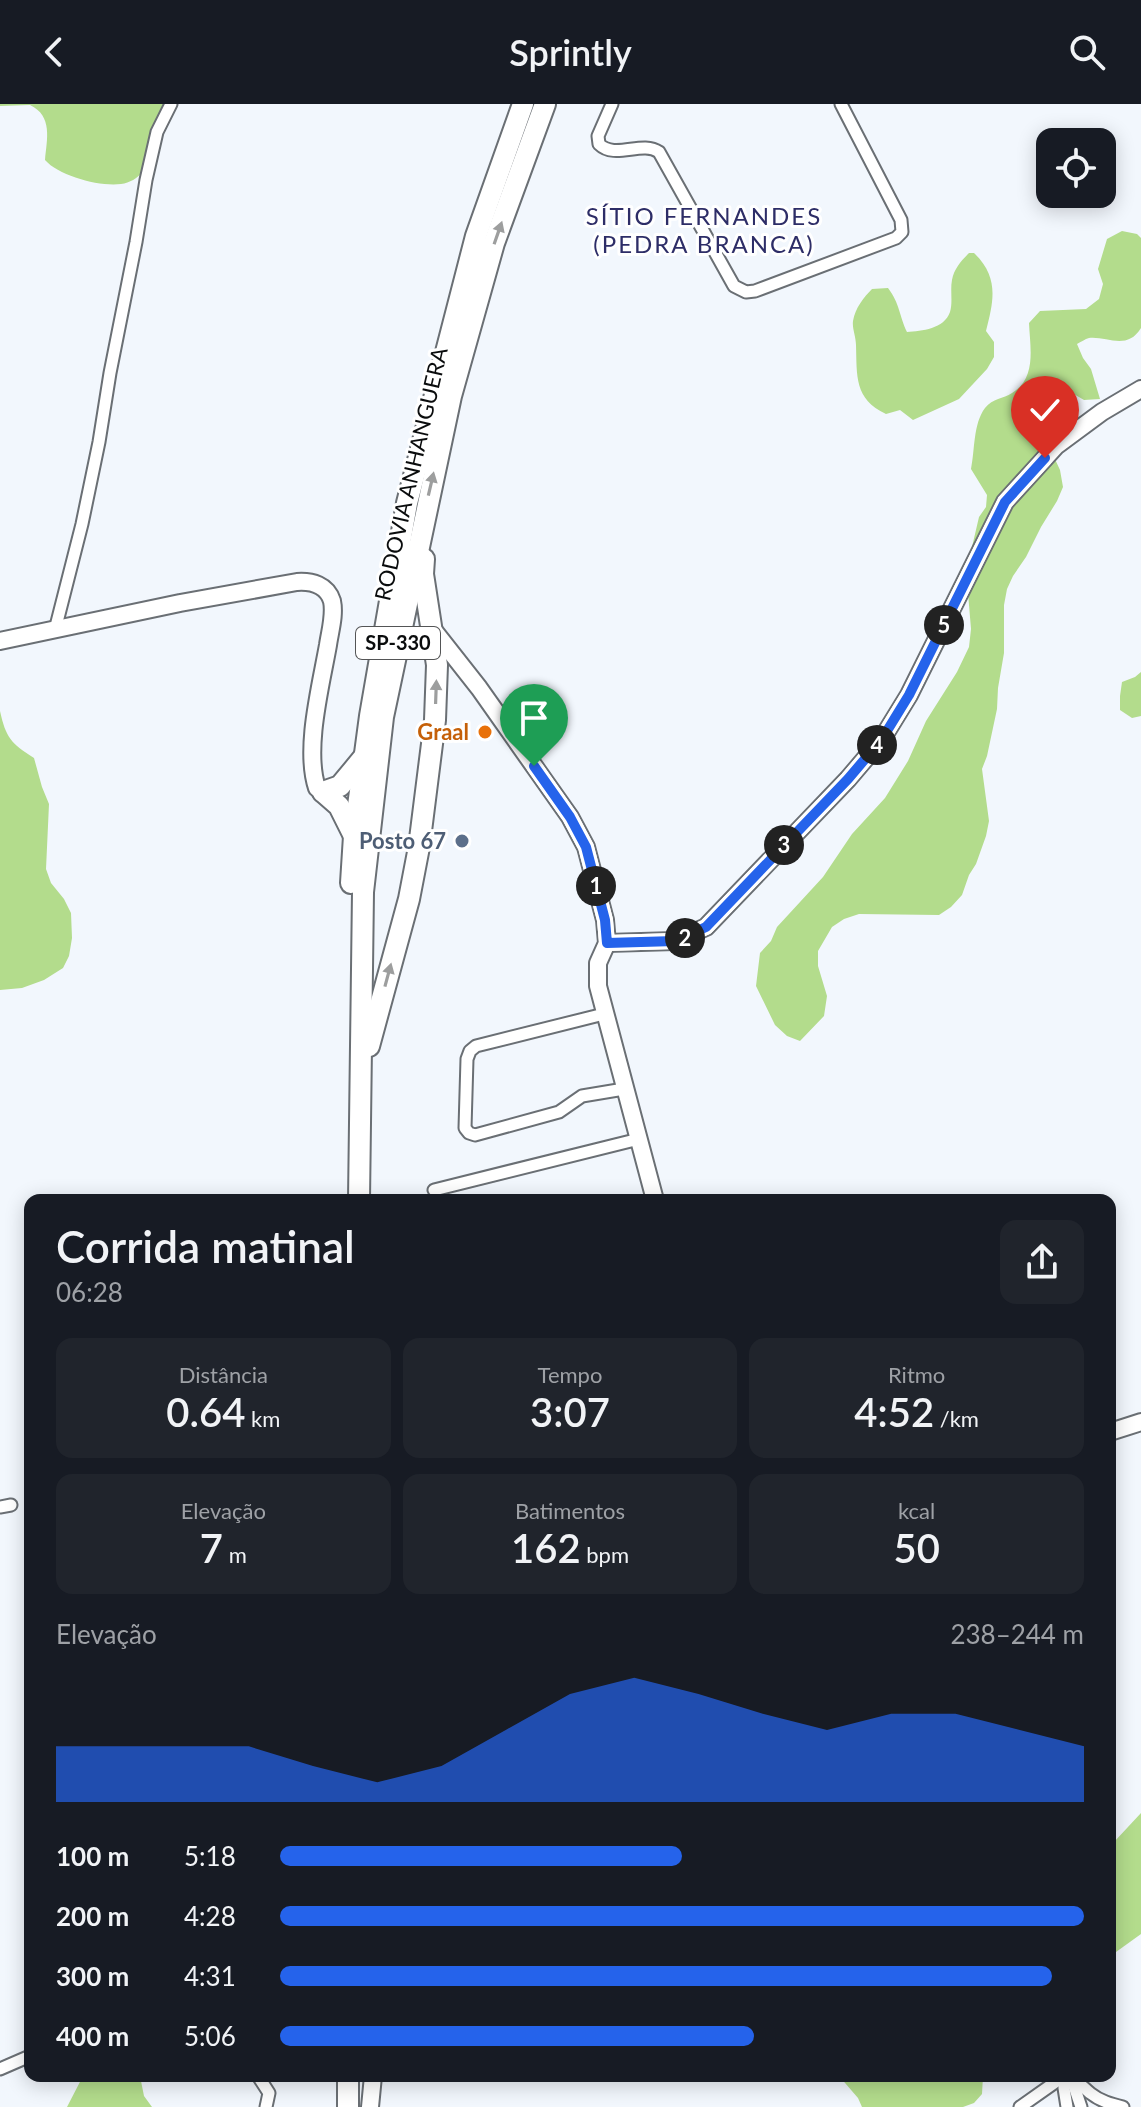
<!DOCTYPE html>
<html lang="pt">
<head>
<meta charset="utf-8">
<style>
  body { margin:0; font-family:Lato,sans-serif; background:#20242c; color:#f1f3f6; height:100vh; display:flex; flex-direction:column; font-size:30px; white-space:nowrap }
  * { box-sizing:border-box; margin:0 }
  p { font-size:26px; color:#9ea1a6 }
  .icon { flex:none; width:44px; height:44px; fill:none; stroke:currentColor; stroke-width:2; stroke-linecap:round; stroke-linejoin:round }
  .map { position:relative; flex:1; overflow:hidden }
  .side { position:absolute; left:24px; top:1090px; width:1092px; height:888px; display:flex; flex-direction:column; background:#171b24; border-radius:16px; box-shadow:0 4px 20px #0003 }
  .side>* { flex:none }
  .buttons { position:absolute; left:1036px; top:24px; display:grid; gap:16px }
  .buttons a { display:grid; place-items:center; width:80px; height:80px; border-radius:16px; background:#171b24; box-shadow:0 4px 20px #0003; font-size:40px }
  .pin { position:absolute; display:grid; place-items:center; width:68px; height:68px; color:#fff; margin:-82px -34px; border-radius:50% 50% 50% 0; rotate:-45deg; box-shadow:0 0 8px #0007 }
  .pin .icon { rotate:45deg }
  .km { position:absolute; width:40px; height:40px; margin:-20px; border-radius:50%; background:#222; color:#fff; font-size:22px; line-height:40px; text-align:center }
  .round { display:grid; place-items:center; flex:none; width:84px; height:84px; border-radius:16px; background:#20242c }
  .overview { display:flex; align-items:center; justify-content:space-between; height:136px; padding:0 32px }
  h1 { font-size:44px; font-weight:600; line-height:60px }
  .figures { display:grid; grid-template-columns:repeat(3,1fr); gap:12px; height:136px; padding:8px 32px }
  .figures div { display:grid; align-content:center; border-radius:16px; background:#20242c; text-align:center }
  .figures b { font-size:40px; font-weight:600 }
  .figures small { font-size:22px; font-weight:400 }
  .figures p { font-size:22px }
  .chart { height:224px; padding:16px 32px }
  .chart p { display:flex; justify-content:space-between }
  .chart svg { width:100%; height:144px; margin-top:8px; fill:#2563eb; opacity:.7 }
  ul { padding:0 32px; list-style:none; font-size:26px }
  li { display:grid; grid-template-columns:128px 96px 1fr; align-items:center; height:60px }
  li i { height:20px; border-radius:10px; background:#2563eb }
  header { display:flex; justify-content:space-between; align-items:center; height:104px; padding:0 32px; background:#171b24; font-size:36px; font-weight:600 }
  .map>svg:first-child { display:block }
  .green { fill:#b3dc8c }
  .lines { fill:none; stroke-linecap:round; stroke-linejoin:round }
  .street-casing { stroke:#6a6f74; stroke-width:15 }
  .secondary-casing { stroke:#6a6f74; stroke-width:20 }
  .highway-casing { stroke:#6a6f74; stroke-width:24 }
  .street { stroke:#fff; stroke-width:11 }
  .secondary { stroke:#fff; stroke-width:16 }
  .highway { stroke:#fff; stroke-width:20 }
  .oneway { fill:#9d9e9e }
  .route-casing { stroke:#fff; stroke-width:16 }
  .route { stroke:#2563eb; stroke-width:10 }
  .food-dot { fill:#e8710a; stroke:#fff; stroke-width:3 }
  .service-dot { fill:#5c6f8a; stroke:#fff; stroke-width:3 }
  .labels { text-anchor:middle; stroke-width:6; stroke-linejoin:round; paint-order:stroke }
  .shield { fill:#fff; stroke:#545556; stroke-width:2 }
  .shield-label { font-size:20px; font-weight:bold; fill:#0a0c0d }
  .street-label { font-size:22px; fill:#0a0c0d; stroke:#fff }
  .food-label { font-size:22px; font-weight:bold; fill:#c56008; stroke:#fff; text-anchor:end }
  .service-label { font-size:22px; font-weight:bold; fill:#4e5e75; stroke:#fff; text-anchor:end }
  .neighbourhood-label { font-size:24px; letter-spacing:2px; fill:#2d2d67; stroke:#fff }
</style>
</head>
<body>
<header><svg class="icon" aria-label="back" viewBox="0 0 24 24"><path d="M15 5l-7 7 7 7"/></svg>Sprintly<svg class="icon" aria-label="search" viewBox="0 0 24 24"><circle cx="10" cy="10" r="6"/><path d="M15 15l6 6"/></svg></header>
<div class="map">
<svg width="1141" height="2003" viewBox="0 0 1141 2003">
  <rect width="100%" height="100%" fill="#f2f7fd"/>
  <g class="green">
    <path d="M0,0H170L143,68C137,74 130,79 121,80C100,83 59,72 45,56C47,35 53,12 30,1L0,2Z"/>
    <path d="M1122,127L1137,130L1141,134V224C1127,247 1107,232 1089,234C1085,235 1081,238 1077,240L1083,254L1091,265L1100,295L1084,296L1072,289L1059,295L1048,307L1054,353L1060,366L1063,383L1057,397L1041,423L1026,453L1013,472L1007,485L1004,501V549L998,584L997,605L987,652L982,665L989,717L986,732L976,760L969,771L962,791L951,803L939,811L859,810L844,815L832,823L818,847V862L827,892L824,912L800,937L787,932L775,921L756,882L760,849L771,837L777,823L823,773L852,730L885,694L908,657L926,617L957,568L969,543L971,525L967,477L968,460L979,413L986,403L987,391L971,365C975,346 973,320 985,304C993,294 1003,295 1012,289C1037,274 1030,243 1029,219L1040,207L1086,205L1099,195L1103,180L1098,165L1107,135Z"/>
    <path d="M969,149H974C999,173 994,196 986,227L994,238V253L987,265L959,295L913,316L900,306L886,310C854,295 857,272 856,241C856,233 852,224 853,217C855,204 864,193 872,185L888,184C900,200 899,211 907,228C922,227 944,225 950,208C953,198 950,186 952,176C954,165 961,157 969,149Z"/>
    <path d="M1141,568V612L1132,614L1120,606V592L1122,578L1135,573Z"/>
    <path d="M0,607C6,634 11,639 34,654L42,683L49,700L46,765L51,779L64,795L71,809L72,834L69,852L63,864L44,876L22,884L0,886Z"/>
    <path d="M1141,1709V1830L1116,1848L1110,1855V1739L1114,1738Z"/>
    <path d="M83,1972H140L144,1992L152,2003H67Z"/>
    <path d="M839,1972H983L982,1990L974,1999L963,2003H862L858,1994Z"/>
  </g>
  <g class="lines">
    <defs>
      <g id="street">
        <path d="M612,0L598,32L599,40C615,56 642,36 659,48L734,182L746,188L755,187L896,134L902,128L901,116L841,0"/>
        <path d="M55,526L82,420L99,338L110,269L136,138L146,76L157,28L171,0"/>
        <path d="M604,910L476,942L470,947L467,955L465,1024L469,1029L475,1031L559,1008L582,992L624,985"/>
        <path d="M434,1086L639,1035"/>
        <path d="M0,1403L11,1401"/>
        <path d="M0,1965L30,1952"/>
        <path d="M258,1972L269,1989L266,2003"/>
        <path d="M1065,1972L1064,1984L1067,2003"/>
        <path d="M1067,1972C1077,1976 1082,1982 1090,1989C1100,1997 1111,2000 1123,2003"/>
        <path d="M1068,1975L1074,1982L1081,2003"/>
        <path d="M1020,2003L1064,1972"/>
      </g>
      <g id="secondary">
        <path d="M431,523L479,584L534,662L570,713L586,743L605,816L607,839L598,859V882L655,1096"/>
        <path d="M0,537L180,499L297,478C312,477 327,481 332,497C335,511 330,527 328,541C321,581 304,645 317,684L323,688"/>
        <path d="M607,839L675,837L706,823L848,675L882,635L909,591L1005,398L1056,342L1102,308L1141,285"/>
        <path d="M1110,1328L1141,1318"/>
        <path d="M370,2003L373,1972"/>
      </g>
      <g id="highway">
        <path d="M323,688L340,682L364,653"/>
        <path d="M323,688L339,702L354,732"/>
        <path d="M351,779L354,732L370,612L407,399L476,132L523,0"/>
        <path d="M369,942L409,795L419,743L435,616L437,561L423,470L424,455"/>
        <path d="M359,1096L363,788L383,613L451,292L494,139L545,0"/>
        <path d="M348,2003V1972"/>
      </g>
    </defs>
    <use href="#street" class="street-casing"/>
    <use href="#secondary" class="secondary-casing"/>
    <use href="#highway" class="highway-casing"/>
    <use href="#street" class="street"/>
    <use href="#secondary" class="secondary"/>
    <use href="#highway" class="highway"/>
  </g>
  <defs><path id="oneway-solid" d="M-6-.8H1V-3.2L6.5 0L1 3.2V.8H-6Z" transform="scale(2)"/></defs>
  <g class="oneway">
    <use href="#oneway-solid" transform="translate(498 129) rotate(-71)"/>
    <use href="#oneway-solid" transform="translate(431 380) rotate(-77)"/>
    <use href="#oneway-solid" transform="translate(436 588) rotate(-88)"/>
    <use href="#oneway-solid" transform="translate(388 871) rotate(-75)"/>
  </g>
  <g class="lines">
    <defs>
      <path id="route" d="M534,662L570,713L586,743L605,816L607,839L675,837L706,823L848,675L882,635L909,591L1005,398L1045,354"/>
    </defs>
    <use href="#route" class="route-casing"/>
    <use href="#route" class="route"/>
  </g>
  <circle class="food-dot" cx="485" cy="628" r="8"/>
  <circle class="service-dot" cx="462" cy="737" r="8"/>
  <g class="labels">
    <rect class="shield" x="356" y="523" width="84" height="32" rx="6"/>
    <g class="shield-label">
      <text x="398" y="546">SP-330</text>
    </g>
    <g class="street-label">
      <text transform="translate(411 370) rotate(-77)" y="8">RODOVIA ANHANGUERA</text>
    </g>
    <g class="food-label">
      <text x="469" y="636">Graal</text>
    </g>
    <g class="service-label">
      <text x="446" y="745">Posto 67</text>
    </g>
    <g class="neighbourhood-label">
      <text x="704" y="121">SÍTIO FERNANDES<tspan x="704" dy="28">(PEDRA BRANCA)</tspan></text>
    </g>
  </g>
</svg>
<div class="buttons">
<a><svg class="icon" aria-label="locate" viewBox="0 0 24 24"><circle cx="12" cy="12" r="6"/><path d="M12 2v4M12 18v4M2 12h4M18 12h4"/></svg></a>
</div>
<div class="pin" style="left:534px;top:662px;background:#1e9e55"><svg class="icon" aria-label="arrive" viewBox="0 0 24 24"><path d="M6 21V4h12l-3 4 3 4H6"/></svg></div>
<div class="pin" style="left:1045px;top:354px;background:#d93025"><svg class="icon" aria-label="check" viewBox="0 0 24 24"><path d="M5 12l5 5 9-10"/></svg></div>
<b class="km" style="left:596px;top:782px">1</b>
<b class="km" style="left:685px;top:834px">2</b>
<b class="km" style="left:784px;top:741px">3</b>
<b class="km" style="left:877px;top:641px">4</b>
<b class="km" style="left:944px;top:521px">5</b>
<section class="side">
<div class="overview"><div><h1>Corrida matinal</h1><p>06:28</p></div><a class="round"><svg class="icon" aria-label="share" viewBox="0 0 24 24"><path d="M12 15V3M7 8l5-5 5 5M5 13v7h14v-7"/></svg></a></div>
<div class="figures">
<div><p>Distância</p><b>0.64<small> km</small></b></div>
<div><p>Tempo</p><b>3:07</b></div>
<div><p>Ritmo</p><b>4:52<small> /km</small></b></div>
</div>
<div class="figures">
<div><p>Elevação</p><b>7<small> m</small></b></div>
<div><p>Batimentos</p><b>162<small> bpm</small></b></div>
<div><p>kcal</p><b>50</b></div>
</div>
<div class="chart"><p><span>Elevação</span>238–244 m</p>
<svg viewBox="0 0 160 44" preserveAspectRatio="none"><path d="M0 44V27L10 27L20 27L30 27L40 33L50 38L60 33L70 22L80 11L90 6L100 11L110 17L120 22L130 17L140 17L150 22L160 27V44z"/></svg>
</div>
<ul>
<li><b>100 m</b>5:18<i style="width:50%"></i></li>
<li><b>200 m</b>4:28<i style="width:100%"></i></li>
<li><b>300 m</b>4:31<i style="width:96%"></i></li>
<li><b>400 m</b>5:06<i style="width:59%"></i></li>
</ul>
</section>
</div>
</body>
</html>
